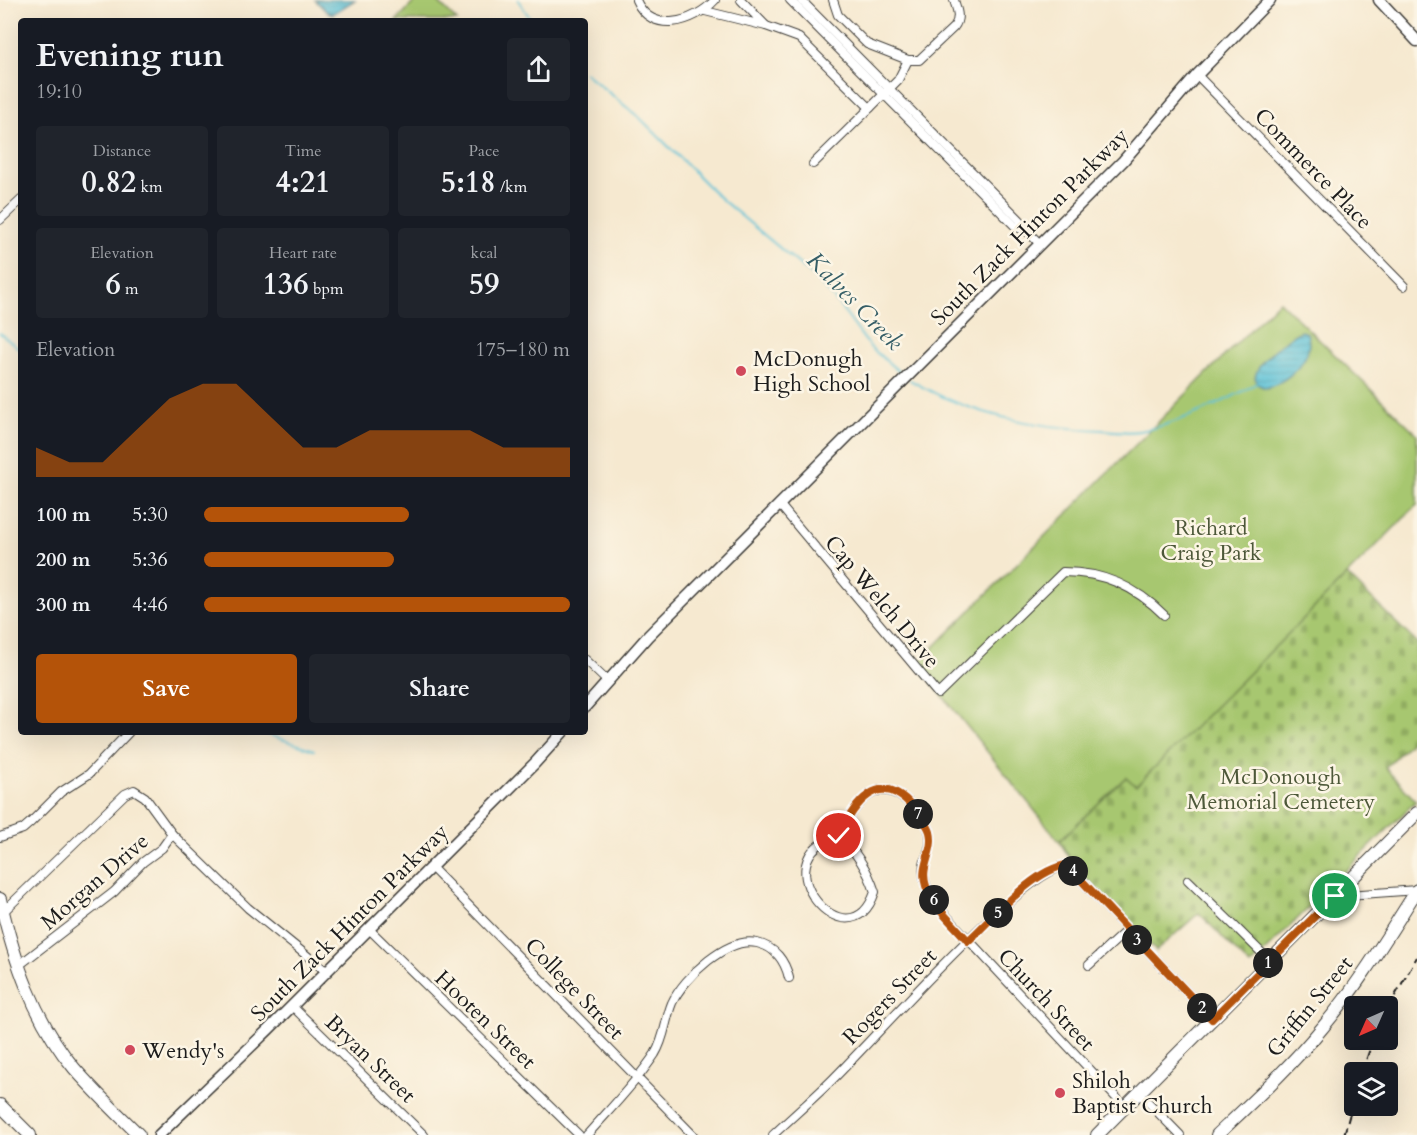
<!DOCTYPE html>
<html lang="en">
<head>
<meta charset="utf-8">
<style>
  body { margin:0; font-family:Cardo,serif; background:#20242c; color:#f1f3f6; height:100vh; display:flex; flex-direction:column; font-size:22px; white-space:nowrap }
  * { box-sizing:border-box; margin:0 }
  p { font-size:20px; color:#9ea1a6 }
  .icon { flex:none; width:33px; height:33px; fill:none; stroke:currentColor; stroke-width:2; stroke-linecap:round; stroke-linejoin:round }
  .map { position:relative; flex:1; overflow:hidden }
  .sheet { position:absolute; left:18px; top:18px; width:570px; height:717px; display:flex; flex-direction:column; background:#171b24; border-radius:6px; box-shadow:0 6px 24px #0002 }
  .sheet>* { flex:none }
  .needle { width:39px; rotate:225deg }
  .fabs { position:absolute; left:1344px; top:996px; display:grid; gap:12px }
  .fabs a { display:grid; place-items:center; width:54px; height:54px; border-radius:6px; background:#171b24; box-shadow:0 6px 24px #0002; font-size:30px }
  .pin { position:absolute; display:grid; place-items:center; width:51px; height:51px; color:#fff; margin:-26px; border:3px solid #fff; border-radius:50%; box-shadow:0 2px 6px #0007 }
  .km { position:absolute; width:30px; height:30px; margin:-15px; border-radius:50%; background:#222; color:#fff; font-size:16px; line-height:30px; text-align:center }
  .round { display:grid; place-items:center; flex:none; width:63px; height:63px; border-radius:6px; background:#20242c }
  .headline { display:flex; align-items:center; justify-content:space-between; height:102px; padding:0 18px }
  h1 { font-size:33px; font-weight:700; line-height:45px }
  .stats { display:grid; grid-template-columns:repeat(3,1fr); gap:9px; height:102px; padding:6px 18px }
  .stats div { display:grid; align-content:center; border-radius:6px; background:#20242c; text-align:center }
  .stats b { font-size:30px; font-weight:700 }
  .stats small { font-size:16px; font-weight:400 }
  .stats p { font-size:16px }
  .chart { height:168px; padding:12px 18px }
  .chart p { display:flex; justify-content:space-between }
  .chart svg { width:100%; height:108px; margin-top:6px; fill:#b45309; opacity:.7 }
  .cta { display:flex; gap:12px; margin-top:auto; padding:12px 18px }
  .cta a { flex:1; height:69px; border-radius:6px; background:#b45309; color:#fff; font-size:24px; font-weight:700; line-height:69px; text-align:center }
  .cta a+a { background:#20242c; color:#f1f3f6 }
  ul { padding:0 18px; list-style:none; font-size:20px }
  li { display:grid; grid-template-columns:96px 72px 1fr; align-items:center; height:45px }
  li i { height:15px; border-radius:8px; background:#b45309 }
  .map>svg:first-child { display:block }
  .cemetery { fill:url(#cemetery-stones); stroke:#627246; stroke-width:1.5 }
  .green { fill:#a7c76f; stroke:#627246; stroke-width:1.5 }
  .water { fill:url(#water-rules); stroke:#3b6e7a; stroke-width:1.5 }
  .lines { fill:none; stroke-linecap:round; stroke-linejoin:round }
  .stream { stroke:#5ac1d7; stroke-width:2 }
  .street-casing { stroke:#3d3b37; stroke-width:10 }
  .secondary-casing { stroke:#3d3b37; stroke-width:13 }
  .primary-casing { stroke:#3d3b37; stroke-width:14 }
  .street { stroke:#fff; stroke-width:8 }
  .secondary { stroke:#fff; stroke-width:10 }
  .primary { stroke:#fff; stroke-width:12 }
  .rail { stroke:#1c1c1c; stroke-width:2; stroke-dasharray:9 4.5; stroke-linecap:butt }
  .route-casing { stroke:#fff; stroke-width:12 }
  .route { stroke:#b45309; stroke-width:8 }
  .poi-dot { fill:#d1495b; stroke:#fcf5e5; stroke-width:2 }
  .labels { text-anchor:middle; stroke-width:5; stroke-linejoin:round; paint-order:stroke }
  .street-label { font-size:22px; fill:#1c1c1c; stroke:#fcf5e5 }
  .poi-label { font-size:22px; fill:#1c1c1c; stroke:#fcf5e5; text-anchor:start }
  .park-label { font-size:22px; fill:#4d5839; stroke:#fcf5e5 }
  .water-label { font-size:24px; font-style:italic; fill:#355e67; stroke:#fcf5e5 }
</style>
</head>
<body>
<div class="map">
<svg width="1417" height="1135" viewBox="0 0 1417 1135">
  <defs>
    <pattern id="cemetery-stones" width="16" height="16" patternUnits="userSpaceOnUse" patternTransform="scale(1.5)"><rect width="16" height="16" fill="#a7c76f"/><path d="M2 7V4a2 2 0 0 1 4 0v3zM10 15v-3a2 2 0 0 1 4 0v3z" fill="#8faa60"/></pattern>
    <pattern id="water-rules" width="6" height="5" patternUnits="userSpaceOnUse" patternTransform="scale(1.5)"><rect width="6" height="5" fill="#5ac1d7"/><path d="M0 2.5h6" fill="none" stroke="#4ea5b8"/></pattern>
  </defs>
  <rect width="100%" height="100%" fill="#fcf5e5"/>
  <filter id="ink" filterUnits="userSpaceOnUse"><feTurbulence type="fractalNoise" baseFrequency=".0167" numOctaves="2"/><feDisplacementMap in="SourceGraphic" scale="12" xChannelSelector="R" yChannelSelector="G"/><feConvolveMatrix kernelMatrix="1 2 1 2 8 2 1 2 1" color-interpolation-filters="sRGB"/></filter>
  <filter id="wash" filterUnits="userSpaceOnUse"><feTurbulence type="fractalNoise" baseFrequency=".008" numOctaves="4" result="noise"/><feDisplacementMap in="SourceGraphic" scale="24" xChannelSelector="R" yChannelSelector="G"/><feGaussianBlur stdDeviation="1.35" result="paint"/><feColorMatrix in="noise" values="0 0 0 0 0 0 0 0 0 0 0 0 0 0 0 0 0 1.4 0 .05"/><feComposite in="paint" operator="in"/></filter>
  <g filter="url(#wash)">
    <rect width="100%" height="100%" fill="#f6e9d0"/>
    <path class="cemetery" d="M1347,575L1417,643V736L1385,768L1416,801L1250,966L1199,913L1156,951L1075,866L1059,841L1126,777L1136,785Z"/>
    <g class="green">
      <path d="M416,0H436L457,21H396Z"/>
      <path d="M1279,301L1417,434V505L1136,786L1126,777L1059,841L917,664Z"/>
    </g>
    <g class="water">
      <path d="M315,0H355L333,14L327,12Z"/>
      <path d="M1301,331L1307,333C1316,358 1288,381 1267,388C1231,381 1288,336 1301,331Z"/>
    </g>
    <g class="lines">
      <g class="stream">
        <path d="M518,0L532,21"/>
        <path d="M585,73L641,119L721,199L811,274L833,297L870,347L903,375"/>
        <path d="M0,333L21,350"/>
        <path d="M910,380C969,415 1035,428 1102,430C1114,431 1128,433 1139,431C1173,426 1227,401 1257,383"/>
        <path d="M260,732L314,750"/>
      </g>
    </g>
  </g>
  <g filter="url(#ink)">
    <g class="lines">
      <defs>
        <g id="street">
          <path d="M636,0C651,35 694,23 715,0"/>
          <path d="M790,0L1015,226L1026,231"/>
          <path d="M801,0L1020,220L1027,231L1040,244"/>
          <path d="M705,11L766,26L741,0"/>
          <path d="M766,26L799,38L870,108L898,80L908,60L867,44L838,15L833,0"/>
          <path d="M908,60H919L954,27C961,18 957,10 954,0"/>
          <path d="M1197,75L1404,286"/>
          <path d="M813,164L870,108"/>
          <path d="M0,220L21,200"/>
          <path d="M779,504L938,694L1063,572C1103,572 1135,586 1164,615"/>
          <path d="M585,660L607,681"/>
          <path d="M172,834L248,908L327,972"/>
          <path d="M839,836C855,803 879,769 913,807C919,813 929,825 930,834C932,845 928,851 925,861C920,877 928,891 936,905L1125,1107"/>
          <path d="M839,836C856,851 868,871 875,892C849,968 756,858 839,836Z"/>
          <path d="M0,837L23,829L31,822L61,792L89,774L129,732"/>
          <path d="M431,867L693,1135"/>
          <path d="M1188,880L1270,961"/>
          <path d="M1334,896L1417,890"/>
          <path d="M3,912L125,794L134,790L145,797L172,834L162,848L143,862L114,892L18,966"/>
          <path d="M369,929L579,1135"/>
          <path d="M1089,965L1127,930"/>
          <path d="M292,1006L424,1135"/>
          <path d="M1139,1093L1180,1135"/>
          <path d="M587,1135C610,1109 635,1084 655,1054C665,1038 665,1020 672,1003C684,977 728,936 757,943C775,947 785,961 789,978"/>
          <path d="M773,1135C793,1116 814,1098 833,1079C875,1038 1021,871 1067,865L1212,1019"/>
        </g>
        <g id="secondary">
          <path d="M1379,0L1417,41"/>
          <path d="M585,707L648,636L1123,161L1197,75L1270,0"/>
          <path d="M159,1135L269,1029L535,763L563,732"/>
        </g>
        <g id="primary">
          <path d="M0,899C14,960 34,1020 74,1068C94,1091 117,1113 139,1135"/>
          <path d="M0,1105L30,1135"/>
          <path d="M1097,1135L1417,813"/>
          <path d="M1217,1135C1254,1100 1291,1066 1323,1027C1359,984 1387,937 1417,890"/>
        </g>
      </defs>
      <use href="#street" class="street-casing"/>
      <use href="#secondary" class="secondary-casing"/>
      <use href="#primary" class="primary-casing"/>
      <use href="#street" class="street"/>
      <use href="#secondary" class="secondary"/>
      <use href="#primary" class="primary"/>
      <g class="rail">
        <path d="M1388,1008L1417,957"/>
        <path d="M1362,1072L1373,1040"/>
        <path d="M1344,1135L1354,1099"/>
      </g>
    </g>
  </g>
  <g class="lines" filter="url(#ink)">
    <defs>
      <path id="route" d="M839,836C854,804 879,768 912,806C918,813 928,824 930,832C935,851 919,866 926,886C933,907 954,924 968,941C993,918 1034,869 1067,865L1212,1019L1335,896"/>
    </defs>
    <use href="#route" class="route-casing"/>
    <use href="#route" class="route"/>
  </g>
  <g class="poi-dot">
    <circle cx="741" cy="371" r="6"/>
    <circle cx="130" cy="1050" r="6"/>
    <circle cx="1060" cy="1093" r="6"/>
  </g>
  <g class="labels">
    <g class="street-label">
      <text transform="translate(1314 168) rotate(46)" y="8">Commerce Place</text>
      <text transform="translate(1029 226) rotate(-45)" y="8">South Zack Hinton Parkway</text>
      <text transform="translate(883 601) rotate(50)" y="8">Cap Welch Drive</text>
      <text transform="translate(94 881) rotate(-41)" y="8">Morgan Drive</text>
      <text transform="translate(349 922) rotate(-45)" y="8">South Zack Hinton Parkway</text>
      <text transform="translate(575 988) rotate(46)" y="8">College Street</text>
      <text transform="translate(889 996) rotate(-46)" y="8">Rogers Street</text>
      <text transform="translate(1047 999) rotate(47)" y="8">Church Street</text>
      <text transform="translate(1309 1006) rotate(-51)" y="8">Griffin Street</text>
      <text transform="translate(486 1019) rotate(44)" y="8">Hooten Street</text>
      <text transform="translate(371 1058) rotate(44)" y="8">Bryan Street</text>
    </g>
    <g class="poi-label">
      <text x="753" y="366">McDonugh<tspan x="753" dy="25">High School</tspan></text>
      <text x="142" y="1058">Wendy's</text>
      <text x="1072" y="1088">Shiloh<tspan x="1072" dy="25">Baptist Church</tspan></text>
    </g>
    <g class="park-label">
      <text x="1211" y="535">Richard<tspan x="1211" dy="25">Craig Park</tspan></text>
      <text x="1281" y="784">McDonough<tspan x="1281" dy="25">Memorial Cemetery</tspan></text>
    </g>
    <g class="water-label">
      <text transform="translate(855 301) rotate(46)" y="8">Kalves Creek</text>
    </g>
  </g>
</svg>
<div class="fabs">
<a><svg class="needle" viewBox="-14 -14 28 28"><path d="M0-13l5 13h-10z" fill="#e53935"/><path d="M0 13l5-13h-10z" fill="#9ea1a6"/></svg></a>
<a><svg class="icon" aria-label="layers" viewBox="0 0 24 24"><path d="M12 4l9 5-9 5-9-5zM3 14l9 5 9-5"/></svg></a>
</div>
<div class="pin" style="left:1335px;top:896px;background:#1e9e55"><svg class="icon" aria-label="arrive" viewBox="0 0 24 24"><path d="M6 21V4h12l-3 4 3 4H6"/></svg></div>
<div class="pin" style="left:839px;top:836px;background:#d93025"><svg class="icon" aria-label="check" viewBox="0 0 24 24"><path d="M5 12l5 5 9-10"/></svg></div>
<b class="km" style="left:1268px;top:963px">1</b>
<b class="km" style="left:1202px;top:1008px">2</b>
<b class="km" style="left:1137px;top:940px">3</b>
<b class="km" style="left:1073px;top:871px">4</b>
<b class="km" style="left:998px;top:913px">5</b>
<b class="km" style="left:934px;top:900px">6</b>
<b class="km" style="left:918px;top:814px">7</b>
<section class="sheet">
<div class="headline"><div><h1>Evening run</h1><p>19:10</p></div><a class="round"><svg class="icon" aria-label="share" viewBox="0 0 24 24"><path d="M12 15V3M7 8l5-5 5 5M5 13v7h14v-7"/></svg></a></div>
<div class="stats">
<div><p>Distance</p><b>0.82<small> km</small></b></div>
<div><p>Time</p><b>4:21</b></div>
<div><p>Pace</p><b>5:18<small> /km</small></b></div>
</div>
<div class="stats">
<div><p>Elevation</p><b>6<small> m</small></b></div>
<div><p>Heart rate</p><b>136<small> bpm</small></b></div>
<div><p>kcal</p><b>59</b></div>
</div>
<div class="chart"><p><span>Elevation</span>175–180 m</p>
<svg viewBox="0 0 160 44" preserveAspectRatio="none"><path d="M0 44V32L10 38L20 38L30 25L40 12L50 6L60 6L70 19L80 32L90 32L100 25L110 25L120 25L130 25L140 32L150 32L160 32V44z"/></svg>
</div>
<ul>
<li><b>100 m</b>5:30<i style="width:56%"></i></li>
<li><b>200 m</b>5:36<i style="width:52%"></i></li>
<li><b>300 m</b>4:46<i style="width:100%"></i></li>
</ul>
<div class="cta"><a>Save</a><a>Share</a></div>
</section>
</div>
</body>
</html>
